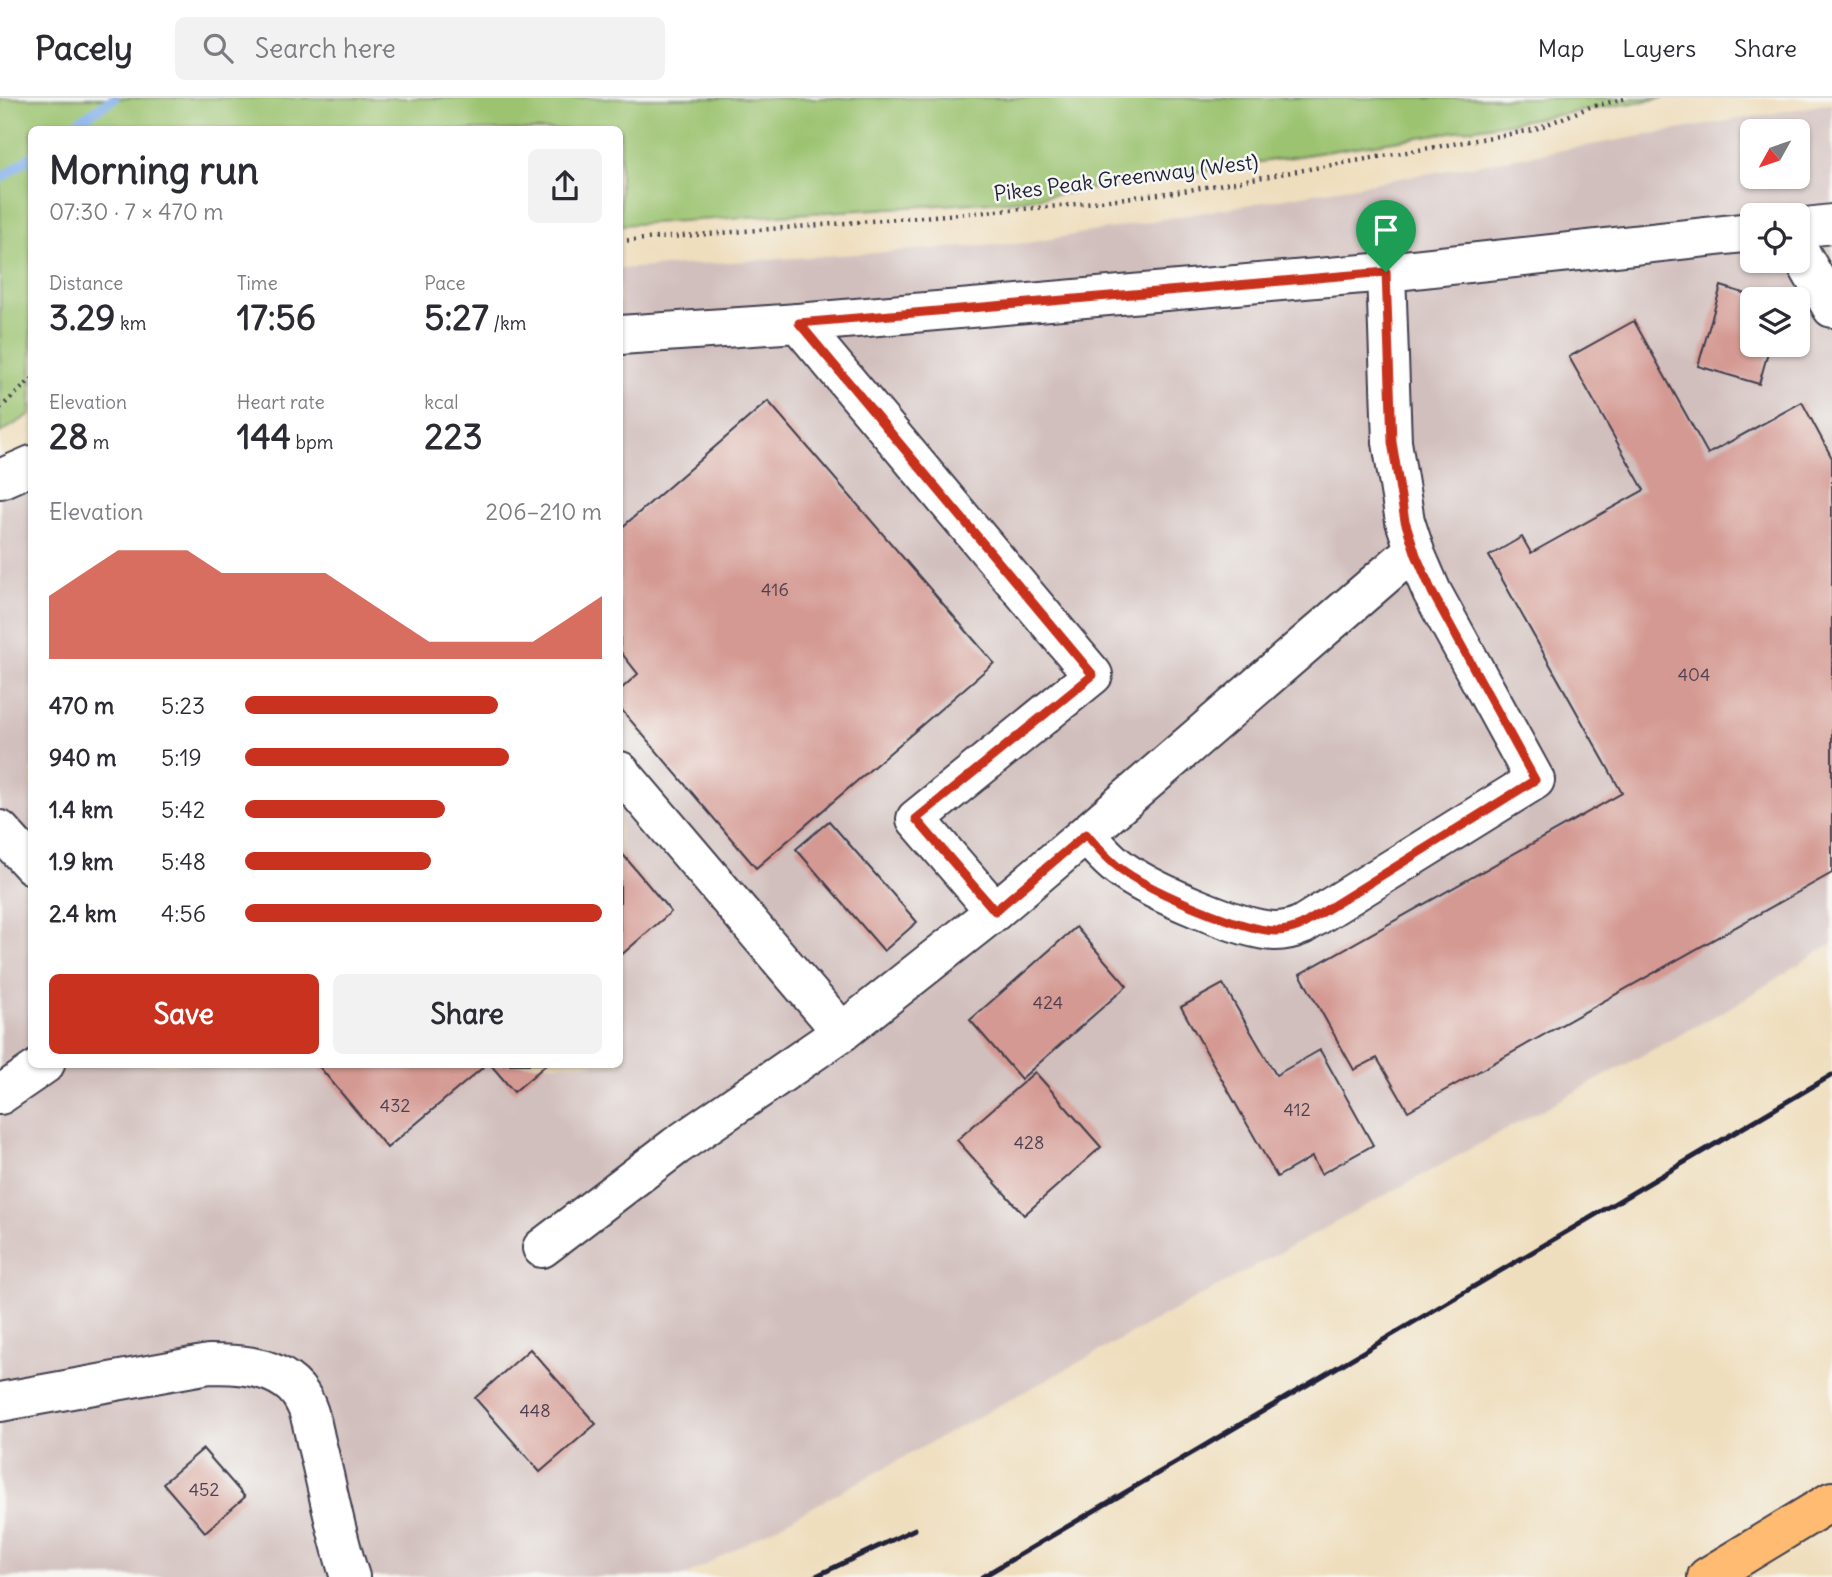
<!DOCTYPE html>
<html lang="en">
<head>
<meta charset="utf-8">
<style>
  body { margin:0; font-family:Delius,sans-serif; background:#f2f2f3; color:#2b2b33; height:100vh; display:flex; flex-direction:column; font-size:26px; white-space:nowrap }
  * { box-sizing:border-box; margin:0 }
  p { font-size:23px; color:#7c7c81 }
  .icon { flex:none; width:38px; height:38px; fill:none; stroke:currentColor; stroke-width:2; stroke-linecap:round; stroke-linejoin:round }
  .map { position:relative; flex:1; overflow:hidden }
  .drawer { position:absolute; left:28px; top:28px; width:595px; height:942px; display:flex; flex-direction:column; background:#fff; border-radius:10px; box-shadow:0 2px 5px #0004 }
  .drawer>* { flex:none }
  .needle { width:46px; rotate:230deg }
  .buttons { position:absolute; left:1740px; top:21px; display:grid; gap:14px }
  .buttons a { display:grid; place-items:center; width:70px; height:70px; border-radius:10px; background:#fff; box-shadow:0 2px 5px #0004; font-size:35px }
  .pin { position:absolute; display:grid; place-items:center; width:60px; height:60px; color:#fff; margin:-72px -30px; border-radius:50% 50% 50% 0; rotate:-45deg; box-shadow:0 0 7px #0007 }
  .pin .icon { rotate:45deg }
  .round { display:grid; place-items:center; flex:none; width:74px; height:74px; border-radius:10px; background:#f2f2f3 }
  .head { display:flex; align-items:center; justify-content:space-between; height:119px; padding:0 21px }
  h1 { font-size:38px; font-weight:700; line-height:52px }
  .figures { display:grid; grid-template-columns:repeat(3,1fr); gap:10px; height:119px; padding:7px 21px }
  .figures div { display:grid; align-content:center }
  .figures b { font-size:35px; font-weight:700 }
  .figures small { font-size:19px; font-weight:400 }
  .figures p { font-size:19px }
  .chart { height:196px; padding:14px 21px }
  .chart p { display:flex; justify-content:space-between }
  .chart svg { width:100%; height:126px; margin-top:7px; fill:#c8321e; opacity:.7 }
  .button { display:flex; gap:14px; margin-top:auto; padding:14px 21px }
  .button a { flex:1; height:80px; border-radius:10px; background:#c8321e; color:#fff; font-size:28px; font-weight:700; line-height:80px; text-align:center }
  .button a+a { background:#f2f2f3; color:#2b2b33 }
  ul { padding:0 21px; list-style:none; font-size:23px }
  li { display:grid; grid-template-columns:112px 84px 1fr; align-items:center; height:52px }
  li i { height:18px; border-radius:9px; background:#c8321e }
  header { display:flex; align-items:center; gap:42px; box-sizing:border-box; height:98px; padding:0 35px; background:#fff; border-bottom:2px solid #e1e1e2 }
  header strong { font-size:33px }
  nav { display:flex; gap:38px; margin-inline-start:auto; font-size:24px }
  .search { width:490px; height:63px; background:#f2f2f3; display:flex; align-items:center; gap:18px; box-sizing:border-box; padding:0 24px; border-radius:10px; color:#7c7c81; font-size:26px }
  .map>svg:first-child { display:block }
  .industrial { fill:#d1bfbd; fill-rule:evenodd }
  .green { fill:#9bc36f; stroke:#5e7255; stroke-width:2 }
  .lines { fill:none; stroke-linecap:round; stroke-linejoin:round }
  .stream { stroke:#80aeea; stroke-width:10 }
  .building { fill:#d49992 }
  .minor-casing { stroke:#413e4e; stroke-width:42 }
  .highway-casing { stroke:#413e4e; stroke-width:42 }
  .path { stroke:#413e4e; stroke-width:4.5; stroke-dasharray:2 5; stroke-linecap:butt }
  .minor { stroke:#fff; stroke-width:38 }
  .highway { stroke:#ffbb71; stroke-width:38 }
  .rail { stroke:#22223b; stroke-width:5 }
  .route-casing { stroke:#fff; stroke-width:14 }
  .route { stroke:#c8321e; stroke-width:9 }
  .labels { text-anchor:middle; stroke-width:5; stroke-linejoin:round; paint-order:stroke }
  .number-label { font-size:18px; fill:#4e4051 }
  .street-label { font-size:21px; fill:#22223b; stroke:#f6f6f2 }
</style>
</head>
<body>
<header>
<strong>Pacely</strong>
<div class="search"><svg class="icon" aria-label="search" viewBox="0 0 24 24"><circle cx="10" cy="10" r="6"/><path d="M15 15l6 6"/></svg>Search here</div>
<nav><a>Map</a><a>Layers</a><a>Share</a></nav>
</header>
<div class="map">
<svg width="1832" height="1479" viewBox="0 0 1832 1479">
  <rect width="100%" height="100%" fill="#f6f6f2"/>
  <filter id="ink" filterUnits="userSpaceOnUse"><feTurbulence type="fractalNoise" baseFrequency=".0143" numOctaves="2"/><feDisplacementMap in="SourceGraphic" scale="14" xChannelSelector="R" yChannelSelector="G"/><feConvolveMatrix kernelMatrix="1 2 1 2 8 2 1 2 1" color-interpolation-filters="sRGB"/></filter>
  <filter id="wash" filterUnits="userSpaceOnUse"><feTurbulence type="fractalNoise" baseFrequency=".00686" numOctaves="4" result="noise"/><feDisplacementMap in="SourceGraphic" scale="28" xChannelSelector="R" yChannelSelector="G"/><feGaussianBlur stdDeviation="1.57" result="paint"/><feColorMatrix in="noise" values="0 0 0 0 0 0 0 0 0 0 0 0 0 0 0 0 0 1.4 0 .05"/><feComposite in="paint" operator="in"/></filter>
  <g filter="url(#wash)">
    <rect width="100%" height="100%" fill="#efdebd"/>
    <path class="industrial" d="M1832,5V845L1733,908L684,1479H0V366L31,345L32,966H620V171L1027,145ZM1752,33H1797V79H1752ZM1752,117H1797V163H1752ZM1752,201H1797V247H1752Z"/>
    <path class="green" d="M0,0H1664L1022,102L620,127V32H32L31,316L0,335Z"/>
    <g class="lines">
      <g class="stream">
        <path d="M66,32L114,0"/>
        <path d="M0,81L32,58"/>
      </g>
    </g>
    <g id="blocks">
      <g class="building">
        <path d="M1721,188L1762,201H1752V247H1770L1759,286L1698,268Z"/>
        <path d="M1634,223L1708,356L1802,304L1832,360V775L1408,1013L1377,960L1354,972L1300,876L1622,695L1489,458L1522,439L1531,455L1644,392L1569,259Z"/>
        <path d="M768,303L994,565L756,770L620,610V592L638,576L620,553V431Z"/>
        <path d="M829,723L917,824L884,853L796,751Z"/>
        <path d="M620,753L671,814L620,858Z"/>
        <path d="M1076,829L1127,888L1021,981L970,922Z"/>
        <path d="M1223,886L1276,977L1320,952L1373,1047L1321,1076L1312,1059L1277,1079L1181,909Z"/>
        <path d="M317,966H487L387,1050Z"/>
        <path d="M490,966H547L514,994Z"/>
        <path d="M1035,974L1101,1049L1024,1117L957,1042Z"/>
        <path d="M530,1251L596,1326L540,1374L475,1300Z"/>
        <path d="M203,1351L245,1399L205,1434L163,1385Z"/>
      </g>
    </g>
  </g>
  <g filter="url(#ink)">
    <use href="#blocks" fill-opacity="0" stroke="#413e4e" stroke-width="2"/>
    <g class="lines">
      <defs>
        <g id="minor">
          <path d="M1797,130L1832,126"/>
          <path d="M1797,149L1832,210"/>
          <path d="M620,237L798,225"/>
          <path d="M0,381L32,367"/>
          <path d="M620,673L842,934"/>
          <path d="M0,732L32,767"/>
          <path d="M1086,736L1414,452"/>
          <path d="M995,813L916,721L1093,577L798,225L1386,174"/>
          <path d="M0,997L45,966"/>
          <path d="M542,1150L676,1048L842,934L995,813L1086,736C1098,750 1110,764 1125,774C1154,794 1241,832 1275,833C1285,833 1293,831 1302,827L1535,682L1432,494L1416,457L1405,423L1392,344L1386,174L1752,134"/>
          <path d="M0,1304L209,1266C235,1266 265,1267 287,1283C294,1288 300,1295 304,1303C311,1315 313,1331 316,1344C328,1389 335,1435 350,1479"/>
        </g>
        <path id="highway" d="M1707,1479L1832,1403"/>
      </defs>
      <use href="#minor" class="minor-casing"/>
      <use href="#highway" class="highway-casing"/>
      <g class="path">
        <path d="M620,143L1060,108L1183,93L1533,32L1590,9L1628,0"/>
        <path d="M0,310L32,281"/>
      </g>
      <use href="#minor" class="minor"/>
      <use href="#highway" class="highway"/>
      <g class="rail">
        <path d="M814,1479L915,1431"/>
        <path d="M982,1479L1832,977"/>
      </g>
    </g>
  </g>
  <g class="lines" filter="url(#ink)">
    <defs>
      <path id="route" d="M1386,174L1392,344L1405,423L1416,457L1432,494L1535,682L1302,827C1293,831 1285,833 1276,833C1241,832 1154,794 1125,774C1110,764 1098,750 1086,736L995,813L916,721L1093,577L799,225Z"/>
    </defs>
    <use href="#route" class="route-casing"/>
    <use href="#route" class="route"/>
  </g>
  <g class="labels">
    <g class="number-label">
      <text x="775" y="498">416</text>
      <text x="1694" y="583">404</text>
      <text x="1048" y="911">424</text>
      <text x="395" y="1014">432</text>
      <text x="1297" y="1018">412</text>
      <text x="1029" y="1051">428</text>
      <text x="535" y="1319">448</text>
      <text x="204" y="1398">452</text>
    </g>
    <g class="street-label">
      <text transform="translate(1126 80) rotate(-7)" y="7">Pikes Peak Greenway (West)</text>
    </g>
  </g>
</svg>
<div class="buttons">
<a><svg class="needle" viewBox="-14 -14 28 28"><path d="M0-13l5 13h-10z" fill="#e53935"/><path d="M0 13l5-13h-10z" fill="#7c7c81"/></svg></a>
<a><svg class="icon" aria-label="locate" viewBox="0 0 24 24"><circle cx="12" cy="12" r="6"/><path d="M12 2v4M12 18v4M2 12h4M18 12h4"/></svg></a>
<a><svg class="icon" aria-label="layers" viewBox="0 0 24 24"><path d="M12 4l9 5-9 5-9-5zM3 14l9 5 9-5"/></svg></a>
</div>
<div class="pin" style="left:1386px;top:174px;background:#1e9e55"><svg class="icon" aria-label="arrive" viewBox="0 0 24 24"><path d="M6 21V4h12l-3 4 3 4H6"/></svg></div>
<section class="drawer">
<div class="head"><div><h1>Morning run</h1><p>07:30 · 7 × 470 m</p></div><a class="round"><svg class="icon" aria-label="share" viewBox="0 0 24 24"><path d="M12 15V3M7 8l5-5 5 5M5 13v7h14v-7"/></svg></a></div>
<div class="figures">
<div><p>Distance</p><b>3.29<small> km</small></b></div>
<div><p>Time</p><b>17:56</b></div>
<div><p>Pace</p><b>5:27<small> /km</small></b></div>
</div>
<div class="figures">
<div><p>Elevation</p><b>28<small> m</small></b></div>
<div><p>Heart rate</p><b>144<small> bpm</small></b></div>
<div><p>kcal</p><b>223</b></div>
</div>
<div class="chart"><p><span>Elevation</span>206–210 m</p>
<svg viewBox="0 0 160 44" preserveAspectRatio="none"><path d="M0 44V22L10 14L20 6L30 6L40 6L50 14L60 14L70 14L80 14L90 22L100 30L110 38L120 38L130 38L140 38L150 30L160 22V44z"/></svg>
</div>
<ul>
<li><b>470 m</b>5:23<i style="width:71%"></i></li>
<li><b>940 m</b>5:19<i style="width:74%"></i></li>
<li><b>1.4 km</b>5:42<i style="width:56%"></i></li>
<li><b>1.9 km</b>5:48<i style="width:52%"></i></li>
<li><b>2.4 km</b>4:56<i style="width:100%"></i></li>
</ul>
<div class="button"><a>Save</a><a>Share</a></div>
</section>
</div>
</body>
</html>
